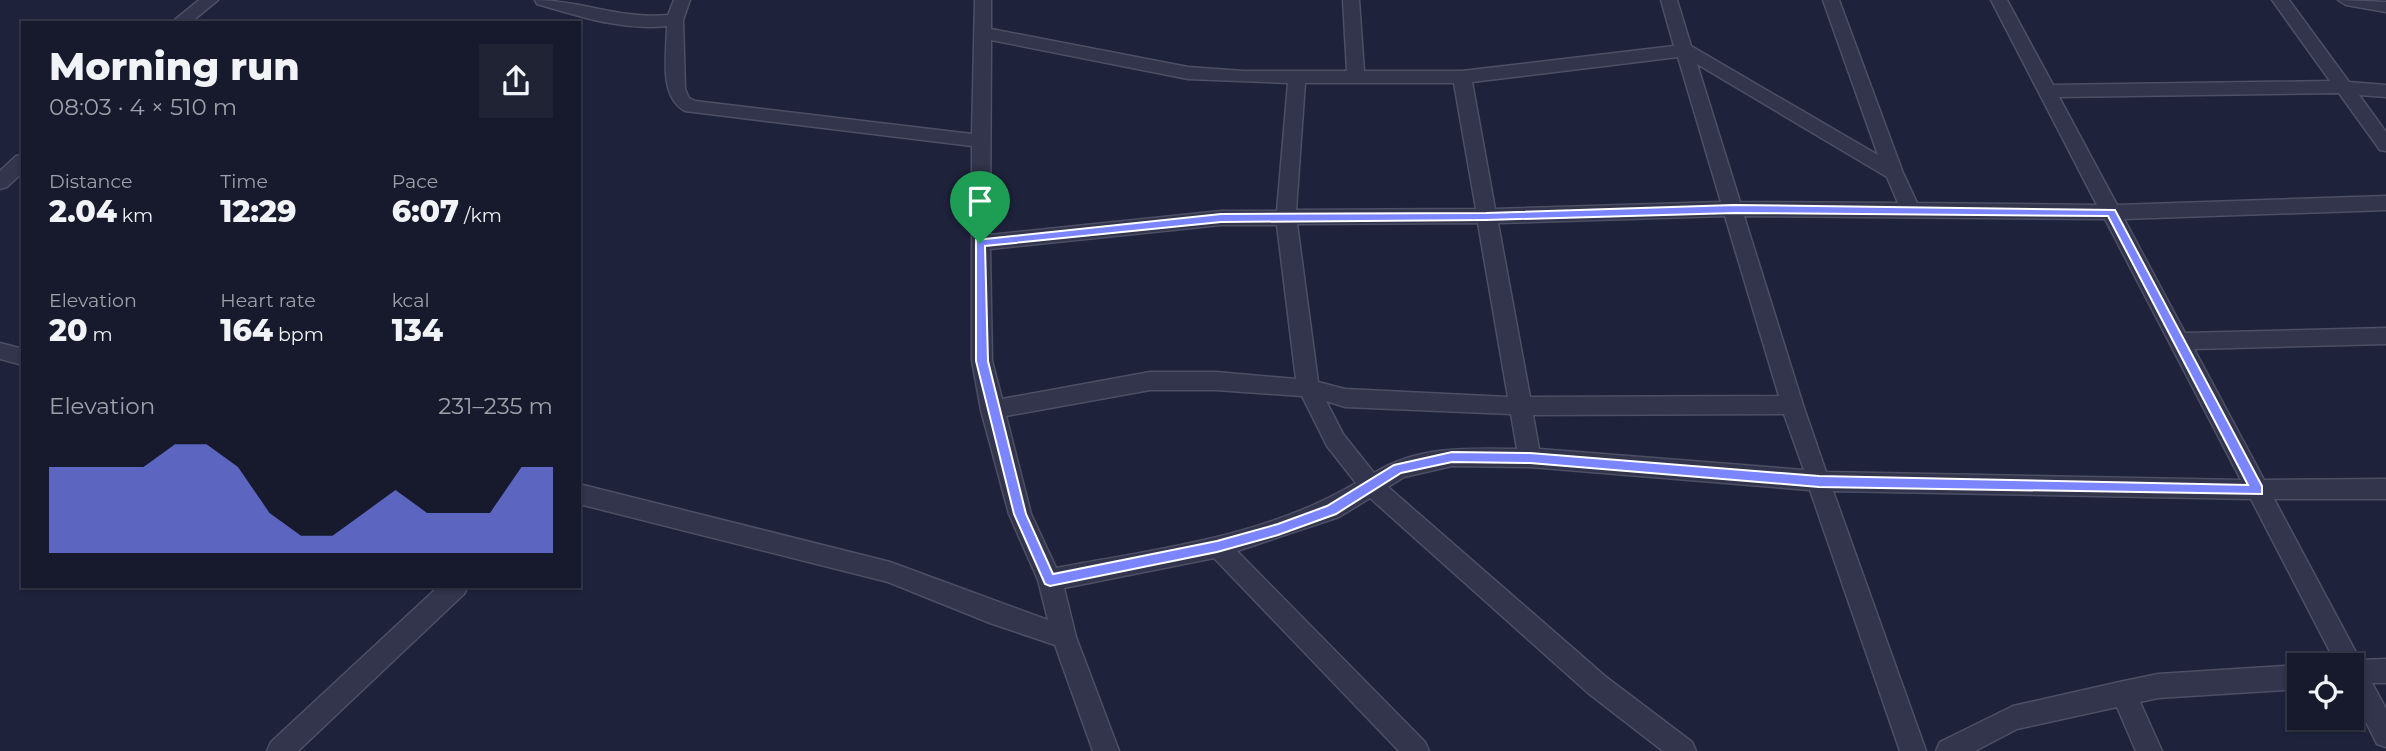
<!DOCTYPE html>
<html lang="en">
<head>
<meta charset="utf-8">
<style>
  body { margin:0; font-family:Montserrat,sans-serif; background:#1f2334; color:#f1f3f6; height:100vh; display:flex; flex-direction:column; font-size:26px; white-space:nowrap }
  * { box-sizing:border-box; margin:0 }
  p { font-size:23px; color:#9ea1a9 }
  .icon { flex:none; width:38px; height:38px; fill:none; stroke:currentColor; stroke-width:2; stroke-linecap:round; stroke-linejoin:round }
  .map { position:relative; flex:1; overflow:hidden }
  .sheet { position:absolute; left:21px; top:21px; width:560px; height:567px; display:flex; flex-direction:column; background:#161a2c; border-radius:0px; box-shadow:0 2px 5px #0004,0 0 0 2px #353848 }
  .sheet>* { flex:none }
  .tools { position:absolute; left:2287px; top:653px; display:grid; gap:14px }
  .tools a { display:grid; place-items:center; width:77px; height:77px; border-radius:0px; background:#161a2c; box-shadow:0 2px 5px #0004,0 0 0 2px #353848; font-size:35px }
  .pin { position:absolute; display:grid; place-items:center; width:60px; height:60px; color:#fff; margin:-72px -30px; border-radius:50% 50% 50% 0; rotate:-45deg; box-shadow:0 0 7px #0007 }
  .pin .icon { rotate:45deg }
  .round { display:grid; place-items:center; flex:none; width:74px; height:74px; border-radius:0px; background:#1f2334 }
  .head { display:flex; align-items:center; justify-content:space-between; height:119px; padding:0 28px }
  h1 { font-size:38px; font-weight:800; line-height:52px }
  .stats { display:grid; grid-template-columns:repeat(3,1fr); gap:10px; height:119px; padding:7px 28px }
  .stats div { display:grid; align-content:center }
  .stats b { font-size:30px; font-weight:800 }
  .stats small { font-size:19px; font-weight:400 }
  .stats p { font-size:19px }
  .chart { height:196px; padding:14px 28px }
  .chart p { display:flex; justify-content:space-between }
  .chart svg { width:100%; height:126px; margin-top:7px; fill:#7a85ff; opacity:.7 }
  .map>svg:first-child { display:block }
  .lines { fill:none; stroke-linecap:round; stroke-linejoin:round }
  .street-casing { stroke:#4d4f65; stroke-width:3 }
  .street { fill:#32354b; fill-rule:evenodd }
  .route { fill:#7a85ff; stroke:#fff; stroke-width:2; fill-rule:evenodd }
</style>
</head>
<body>
<div class="map">
<svg width="2386" height="751" viewBox="0 0 2386 751">
  <rect width="100%" height="100%" fill="#1e223b"/>
  <g class="lines">
    <defs>
      <g id="street">
        <path d="M199,0H218L190,23H171Z"/>
        <path d="M535,0C580,0 622,20 668,15L674,0H690L683,20L685,89L689,98L695,101L972,134L975,0H991V29L1188,67L1244,71H1347L1343,0H1359L1364,71H1462L1674,46L1661,0H1677L1691,46L1878,155L1823,0H1839L1903,173L1917,203L2097,205L1991,0H2007L2053,85L2330,81L2272,0H2289L2349,82L2386,85V97L2359,95L2386,132V151L2380,150L2339,93L2059,97L2117,205L2386,196V210L2124,219L2185,333L2386,328V344L2194,349L2264,480L2386,479V499H2274L2360,660L2386,659V683H2372L2386,709V747L2377,744L2352,694V665H2337L2251,499L1833,491L1926,751H1900L1810,490L1530,467L1452,466L1404,477L1388,487L1606,677L1692,742L1696,751H1663L1588,693L1370,498L1339,517L1237,551L1425,742L1429,751H1399L1214,558L1064,588L1076,637L1119,751H1093L1055,645L990,623L888,582L579,504V484L890,562L1048,620L1038,580L1009,514L981,410L972,361V146L685,111C658,96 667,53 667,26C622,31 579,16 537,4ZM991,40L1188,79L1288,83L1277,211H1221L990,235ZM1678,57L1721,202L1495,209L1472,82ZM1697,64L1887,177L1898,203L1740,202ZM1305,83H1454L1476,209L1296,210ZM1725,216L1779,396L1530,397L1498,223ZM1744,216L2105,219L2241,480L1826,472L1803,405ZM1478,223L1508,397L1345,389L1318,382L1297,224ZM1221,225H1277L1296,379L1216,372H1150L1002,399L992,361L990,249ZM1150,390H1216L1302,396L1327,446L1356,483C1266,537 1157,549 1056,568L1031,514L1006,416ZM1326,401L1345,407L1511,414L1517,449C1467,448 1418,446 1374,473L1343,434ZM1784,414L1804,470L1539,449L1533,415Z"/>
        <path d="M2338,0L2386,2V12L2346,5Z"/>
        <path d="M23,155V172L7,187L0,189V171L16,156Z"/>
        <path d="M0,343L23,349V365L0,359Z"/>
        <path d="M439,586H468L464,594L298,751H267L271,742Z"/>
        <path d="M2300,665V689L2158,698L2140,702L2162,751H2136L2117,707L2017,729L1975,751H1936L1940,742L2013,706L2124,681L2158,674Z"/>
      </g>
    </defs>
    <use href="#street" class="street-casing"/>
    <use href="#street" class="street"/>
  </g>
  <path class="route" d="M1734,205L2115,210L2262,486V494L1819,487L1530,463L1452,462L1401,473L1336,514L1278,535L1217,552L1050,586L1045,584L1014,514L976,361V240L1221,214L1486,213ZM1734,213L2108,216L2248,485L1819,476L1530,453L1452,452L1394,465L1327,506L1278,524L1217,541L1053,574L1026,514L988,361L985,246L1221,222L1486,220Z"/>
</svg>
<div class="tools">
<a><svg class="icon" aria-label="locate" viewBox="0 0 24 24"><circle cx="12" cy="12" r="6"/><path d="M12 2v4M12 18v4M2 12h4M18 12h4"/></svg></a>
</div>
<div class="pin" style="left:980px;top:243px;background:#1e9e55"><svg class="icon" aria-label="arrive" viewBox="0 0 24 24"><path d="M6 21V4h12l-3 4 3 4H6"/></svg></div>
<section class="sheet">
<div class="head"><div><h1>Morning run</h1><p>08:03 · 4 × 510 m</p></div><a class="round"><svg class="icon" aria-label="share" viewBox="0 0 24 24"><path d="M12 15V3M7 8l5-5 5 5M5 13v7h14v-7"/></svg></a></div>
<div class="stats">
<div><p>Distance</p><b>2.04<small> km</small></b></div>
<div><p>Time</p><b>12:29</b></div>
<div><p>Pace</p><b>6:07<small> /km</small></b></div>
</div>
<div class="stats">
<div><p>Elevation</p><b>20<small> m</small></b></div>
<div><p>Heart rate</p><b>164<small> bpm</small></b></div>
<div><p>kcal</p><b>134</b></div>
</div>
<div class="chart"><p><span>Elevation</span>231–235 m</p>
<svg viewBox="0 0 160 44" preserveAspectRatio="none"><path d="M0 44V14L10 14L20 14L30 14L40 6L50 6L60 14L70 30L80 38L90 38L100 30L110 22L120 30L130 30L140 30L150 14L160 14V44z"/></svg>
</div>
</section>
</div>
</body>
</html>
